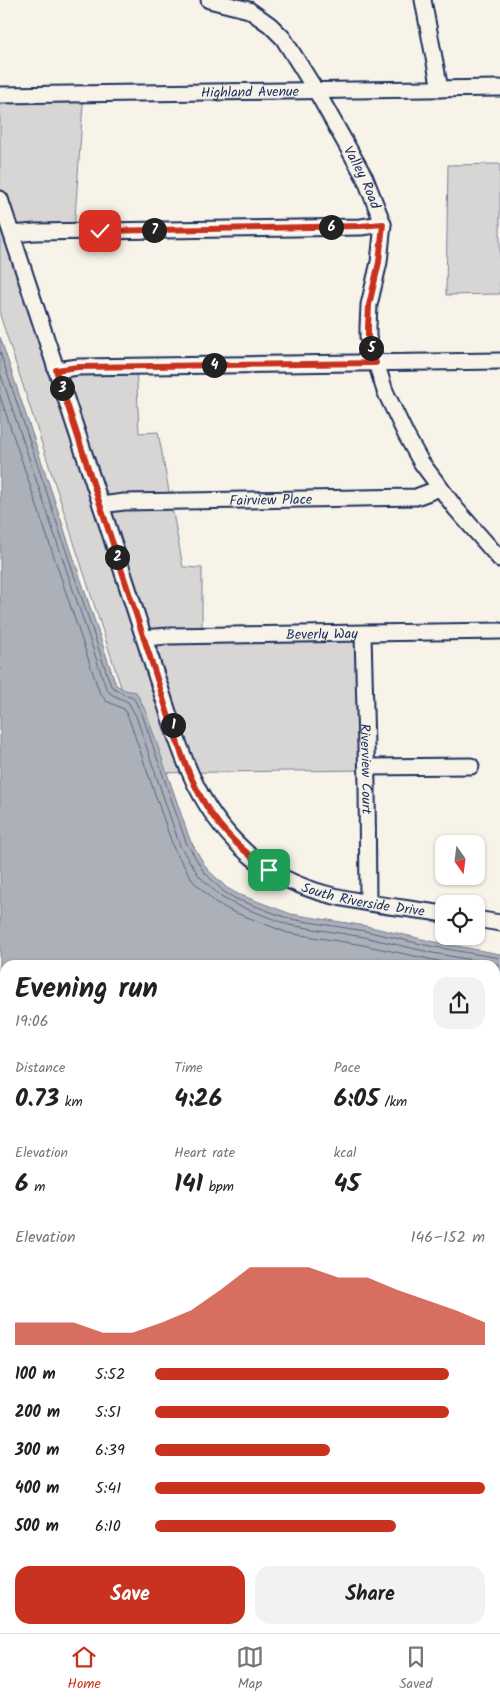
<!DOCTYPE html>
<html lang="en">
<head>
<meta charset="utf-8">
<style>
  body { margin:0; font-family:Kalam,sans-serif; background:#f2f2f2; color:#222; height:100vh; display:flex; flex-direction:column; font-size:19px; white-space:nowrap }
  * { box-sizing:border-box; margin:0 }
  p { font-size:16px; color:#767676 }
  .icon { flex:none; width:28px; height:28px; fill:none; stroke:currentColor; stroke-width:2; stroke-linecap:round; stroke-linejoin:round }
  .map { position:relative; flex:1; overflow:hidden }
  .details { position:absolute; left:0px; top:960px; width:500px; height:674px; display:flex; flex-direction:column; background:#fff; border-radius:15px 15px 0 0; box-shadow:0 1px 4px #0004 }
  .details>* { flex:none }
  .needle { width:32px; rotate:166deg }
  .tools { position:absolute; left:435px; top:835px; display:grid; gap:10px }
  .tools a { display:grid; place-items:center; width:50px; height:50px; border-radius:10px; background:#fff; box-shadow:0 1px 4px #0004; font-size:25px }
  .pin { position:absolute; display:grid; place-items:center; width:42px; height:42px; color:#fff; margin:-21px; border-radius:10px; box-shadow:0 2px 8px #0006 }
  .km { position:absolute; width:25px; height:25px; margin:-12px; border-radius:50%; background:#222; color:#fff; font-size:14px; line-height:25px; text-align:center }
  .round { display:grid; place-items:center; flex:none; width:52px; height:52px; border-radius:15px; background:#f2f2f2 }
  .summary { display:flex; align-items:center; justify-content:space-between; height:85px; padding:0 15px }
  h1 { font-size:28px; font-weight:700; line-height:38px }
  .figures { display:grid; grid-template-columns:repeat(3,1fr); gap:8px; height:85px; padding:5px 15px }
  .figures div { display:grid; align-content:center }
  .figures b { font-size:25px; font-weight:700 }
  .figures small { font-size:14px; font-weight:400 }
  .figures p { font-size:14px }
  .chart { height:140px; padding:10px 15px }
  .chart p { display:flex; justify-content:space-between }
  .chart svg { width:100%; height:90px; margin-top:5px; fill:#c8321e; opacity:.7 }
  .primary-button { display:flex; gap:10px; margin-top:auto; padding:10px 15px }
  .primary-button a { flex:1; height:58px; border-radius:15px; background:#c8321e; color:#fff; font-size:20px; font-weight:700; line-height:58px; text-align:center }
  .primary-button a+a { background:#f2f2f2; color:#222 }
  ul { padding:0 15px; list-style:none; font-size:16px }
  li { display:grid; grid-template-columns:80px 60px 1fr; align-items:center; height:38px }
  li i { height:12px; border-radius:6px; background:#c8321e }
  .dock { display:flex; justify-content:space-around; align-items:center; height:70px; border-top:1px solid #e0e0e0; background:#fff; font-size:14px; color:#767676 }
  .dock a { display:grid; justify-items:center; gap:2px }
  .dock .active { color:#c8321e }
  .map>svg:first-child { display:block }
  .green { fill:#d7d6d4; stroke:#798299 }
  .water { fill:#acb0b9; stroke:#727c95 }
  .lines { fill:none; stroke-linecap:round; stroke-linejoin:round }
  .shore { stroke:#556382; stroke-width:1 }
  .stream { stroke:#727c95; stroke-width:4 }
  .minor-casing { stroke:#1b2f5e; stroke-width:19 }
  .minor { stroke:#f7f3e8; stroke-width:15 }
  .route-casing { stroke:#fff; stroke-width:10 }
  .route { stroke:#c8321e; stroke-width:6 }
  .labels { text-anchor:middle; stroke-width:4; stroke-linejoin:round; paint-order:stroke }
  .street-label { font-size:14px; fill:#1b2f5e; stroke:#f7f3e8 }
</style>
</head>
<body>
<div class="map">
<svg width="500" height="1633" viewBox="0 0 500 1633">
  <rect width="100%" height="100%" fill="#f7f3e8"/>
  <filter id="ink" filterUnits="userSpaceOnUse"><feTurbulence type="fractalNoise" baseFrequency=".02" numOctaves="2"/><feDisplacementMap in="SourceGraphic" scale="10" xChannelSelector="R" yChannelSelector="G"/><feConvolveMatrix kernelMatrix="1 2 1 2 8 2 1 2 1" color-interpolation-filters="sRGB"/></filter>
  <g filter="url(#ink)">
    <g class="green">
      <path d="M84,90L74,231H7L52,364L136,361L139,433L158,432L183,567L202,568V630L360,629L364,770L149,773L0,315V92Z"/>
      <path d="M500,164V294L446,295L448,165Z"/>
      <path d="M5,1478V1629H35L34,1633H0V1480Z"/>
      <path d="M362,1629H461L470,1633H364Z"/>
    </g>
    <g class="water">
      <path d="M0,337L116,685L125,690L136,692L146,712L190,840L207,869L227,888L238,894L291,914L366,926L435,942L500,954V1198L495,1201V965H5V1478L0,1480Z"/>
      <path d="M500,1254V1633H476L475,1629H495V1257Z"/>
    </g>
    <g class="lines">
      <g class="shore">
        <path d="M0,352L111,686L123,694L133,697L142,714L186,842L204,872L224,892L236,899L290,919L365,931L434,947L500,958"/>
        <path d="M0,372L106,688L111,694L128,702L136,716L180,846L199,876L221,897L234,904L289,925L364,937L433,953L500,965"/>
        <path d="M0,396L99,691L106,701L124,709L129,719L174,849L193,881L215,902L231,911L288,933L363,945L457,965"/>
      </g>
      <path class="stream" d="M373,1633L374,1629"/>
      <defs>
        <g id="minor">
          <path id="s1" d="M209,0L249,10L270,25L283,38L318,94L365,178L383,224L379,262L369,305L368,327V337L385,391L406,435L421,462L456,509L500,559"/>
          <path d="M423,0L440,89"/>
          <path id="s2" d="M0,95L500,88"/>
          <path id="s3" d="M0,199C34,301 68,403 101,505C119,561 137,618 156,675C179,744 193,809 253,858C307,902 378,903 444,914"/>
          <path d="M12,234L35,232L361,227L383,224"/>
          <path d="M56,370L78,367L500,361"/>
          <path id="s4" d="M101,505L124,502L416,497L440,488"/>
          <path id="s5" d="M363,634L367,785L368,903"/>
          <path id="s6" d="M144,638L168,636L500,631"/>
          <path d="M367,767L471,766"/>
          <path d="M476,919L500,923"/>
          <path d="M495,1230L500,1227"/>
          <path d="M0,1584L5,1580"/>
          <path d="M0,1600L5,1601"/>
          <path d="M128,1633L129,1629"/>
          <path d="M290,1633L292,1629"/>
        </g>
      </defs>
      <use href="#minor" class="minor-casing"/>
      <use href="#minor" class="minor"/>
    </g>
  </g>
  <g class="lines" filter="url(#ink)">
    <defs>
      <path id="route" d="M100,231L361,226L383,224L379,262L369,305L368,327V337L376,363L78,367L56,370C88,466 118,562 150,657C165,702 179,758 202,799C218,828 242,851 269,870"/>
    </defs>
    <use href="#route" class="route-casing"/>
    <use href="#route" class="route"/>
  </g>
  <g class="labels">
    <g class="street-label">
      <text dy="5" stroke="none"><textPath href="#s2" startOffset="250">Highland Avenue</textPath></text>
      <text dy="5" stroke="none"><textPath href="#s1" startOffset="246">Valley Road</textPath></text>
      <text dy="5" stroke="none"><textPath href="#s4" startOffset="170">Fairview Place</textPath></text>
      <text dy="5" stroke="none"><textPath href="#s6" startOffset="178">Beverly Way</textPath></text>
      <text dy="5" stroke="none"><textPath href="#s5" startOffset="135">Riverview Court</textPath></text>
      <text dy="5" stroke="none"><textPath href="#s3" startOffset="831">South Riverside Drive</textPath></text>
    </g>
  </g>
</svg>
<div class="tools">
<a><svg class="needle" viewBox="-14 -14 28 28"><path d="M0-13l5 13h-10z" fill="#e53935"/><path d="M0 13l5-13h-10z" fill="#767676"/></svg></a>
<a><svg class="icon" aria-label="locate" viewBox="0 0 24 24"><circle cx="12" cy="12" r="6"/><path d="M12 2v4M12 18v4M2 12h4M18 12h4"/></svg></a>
</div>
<div class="pin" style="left:269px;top:870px;background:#1e9e55"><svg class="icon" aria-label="arrive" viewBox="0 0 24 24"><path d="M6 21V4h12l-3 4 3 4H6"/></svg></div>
<div class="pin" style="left:100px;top:231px;background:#d93025"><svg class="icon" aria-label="check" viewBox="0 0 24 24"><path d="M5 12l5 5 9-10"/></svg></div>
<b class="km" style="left:173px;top:725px">1</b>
<b class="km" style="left:117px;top:557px">2</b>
<b class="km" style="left:62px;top:388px">3</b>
<b class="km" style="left:214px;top:365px">4</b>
<b class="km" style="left:371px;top:348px">5</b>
<b class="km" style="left:331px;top:227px">6</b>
<b class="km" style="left:154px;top:230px">7</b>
<section class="details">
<div class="summary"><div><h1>Evening run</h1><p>19:06</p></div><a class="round"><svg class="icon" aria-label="share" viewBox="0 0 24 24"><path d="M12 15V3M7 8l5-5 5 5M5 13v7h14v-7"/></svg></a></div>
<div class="figures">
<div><p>Distance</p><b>0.73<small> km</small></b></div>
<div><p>Time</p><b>4:26</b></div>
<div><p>Pace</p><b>6:05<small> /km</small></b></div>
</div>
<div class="figures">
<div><p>Elevation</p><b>6<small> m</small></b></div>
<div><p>Heart rate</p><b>141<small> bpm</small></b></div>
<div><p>kcal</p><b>45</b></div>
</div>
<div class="chart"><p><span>Elevation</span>146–152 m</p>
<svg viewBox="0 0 160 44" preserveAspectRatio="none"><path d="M0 44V33L10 33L20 33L30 38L40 38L50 33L60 27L70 17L80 6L90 6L100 6L110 11L120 11L130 17L140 22L150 27L160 33V44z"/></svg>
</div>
<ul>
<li><b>100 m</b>5:52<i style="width:89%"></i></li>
<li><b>200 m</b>5:51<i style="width:89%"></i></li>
<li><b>300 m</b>6:39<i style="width:53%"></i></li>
<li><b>400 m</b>5:41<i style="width:100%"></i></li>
<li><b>500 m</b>6:10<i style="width:73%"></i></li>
</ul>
<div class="primary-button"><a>Save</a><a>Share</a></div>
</section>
</div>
<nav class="dock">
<a class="active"><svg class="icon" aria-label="home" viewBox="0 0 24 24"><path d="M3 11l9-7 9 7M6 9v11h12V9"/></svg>Home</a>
<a><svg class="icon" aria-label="map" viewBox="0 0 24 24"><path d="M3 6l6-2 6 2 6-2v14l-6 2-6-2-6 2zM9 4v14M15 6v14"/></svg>Map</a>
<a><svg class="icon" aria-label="saved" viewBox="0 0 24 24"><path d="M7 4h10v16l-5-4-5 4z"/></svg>Saved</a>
</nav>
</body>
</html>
